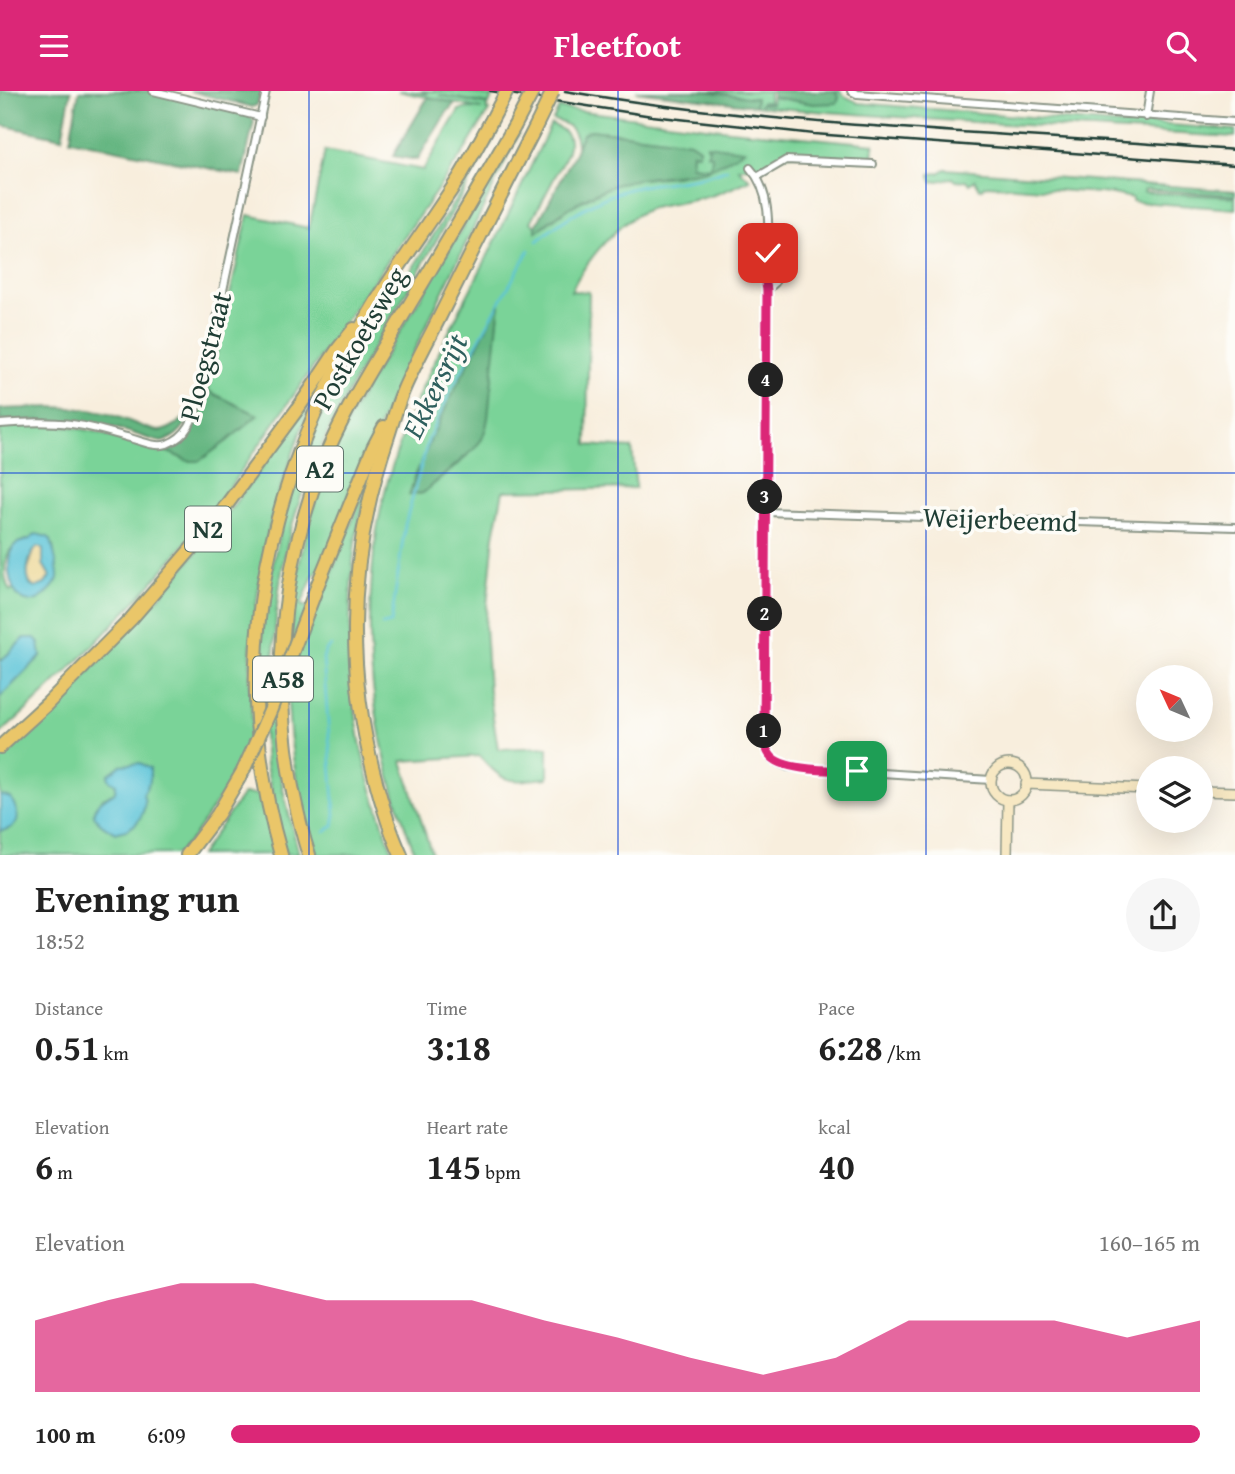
<!DOCTYPE html>
<html lang="en">
<head>
<meta charset="utf-8">
<style>
  body { margin:0; font-family:"Gentium Book Plus",serif; background:#f6f6f6; color:#222; height:100vh; display:flex; flex-direction:column; font-size:26px; white-space:nowrap }
  * { box-sizing:border-box; margin:0 }
  p { font-size:23px; color:#767676 }
  .icon { flex:none; width:38px; height:38px; fill:none; stroke:currentColor; stroke-width:2; stroke-linecap:round; stroke-linejoin:round }
  .map { position:relative; height:764px; overflow:hidden }
  .details { display:flex; flex-direction:column; background:#fff; flex:1 }
  .details>* { flex:none }
  .needle { width:46px; rotate:314deg }
  .controls { position:absolute; left:1136px; top:574px; display:grid; gap:14px }
  .controls a { display:grid; place-items:center; width:77px; height:77px; border-radius:50%; background:#fff; box-shadow:0 7px 28px #0002; font-size:35px }
  .pin { position:absolute; display:grid; place-items:center; width:60px; height:60px; color:#fff; margin:-30px; border-radius:14px; box-shadow:0 4px 10px #0006 }
  .km { position:absolute; width:35px; height:35px; margin:-18px; border-radius:50%; background:#222; color:#fff; font-size:19px; line-height:35px; text-align:center }
  .round { display:grid; place-items:center; flex:none; width:74px; height:74px; border-radius:37px; background:#f6f6f6 }
  .overview { display:flex; align-items:center; justify-content:space-between; height:119px; padding:0 35px }
  h1 { font-size:38px; font-weight:700; line-height:52px }
  .metrics { display:grid; grid-template-columns:repeat(3,1fr); gap:10px; height:119px; padding:7px 35px }
  .metrics div { display:grid; align-content:center }
  .metrics b { font-size:35px; font-weight:700 }
  .metrics small { font-size:19px; font-weight:400 }
  .metrics p { font-size:19px }
  .chart { height:196px; padding:14px 35px }
  .chart p { display:flex; justify-content:space-between }
  .chart svg { width:100%; height:126px; margin-top:7px; fill:#db2777; opacity:.7 }
  ul { padding:0 35px; list-style:none; font-size:23px }
  li { display:grid; grid-template-columns:112px 84px 1fr; align-items:center; height:52px }
  li i { height:18px; border-radius:9px; background:#db2777 }
  header { display:flex; justify-content:space-between; align-items:center; height:91px; padding:0 35px; background:#db2777; color:#fff; font-size:32px; font-weight:700 }
  .map>svg:first-child { display:block }
  .green { fill:#7ad398; stroke:#4c8866; stroke-width:2; fill-rule:evenodd }
  .forest { fill:#63b580; stroke:#41795a; stroke-width:2 }
  .sand { fill:#eeda9e; stroke:#868c69; stroke-width:2 }
  .water { fill:#5cc4d8; stroke:#3e8086; stroke-width:2; fill-rule:evenodd }
  .lines { fill:none; stroke-linecap:round; stroke-linejoin:round }
  .stream { stroke:#5cc4d8; stroke-width:2.5 }
  .street-casing { stroke:#8c9688; stroke-width:10 }
  .secondary-casing { stroke:#8c9688; stroke-width:12 }
  .highway-casing { stroke:#8c9688; stroke-width:16 }
  .street { stroke:#fff; stroke-width:6 }
  .secondary { stroke:#f7e8c3; stroke-width:9 }
  .highway { stroke:#eac669; stroke-width:12 }
  .rail { stroke:#1f3d34; stroke-width:2.5 }
  .highway-bridge-casing { stroke:#8c9688; stroke-width:16; stroke-linecap:butt }
  .highway-bridge { stroke:#eac669; stroke-width:12 }
  .route-casing { stroke:#fff; stroke-width:14 }
  .route { stroke:#db2777; stroke-width:9 }
  .grid { fill:none; stroke:#1d4ed8; stroke-width:2; stroke-opacity:0.55 }
  .labels { text-anchor:middle; stroke-width:7; stroke-linejoin:round; paint-order:stroke }
  .shield { fill:#fdfcf7; stroke:#62766e; stroke-width:2 }
  .shield-label { font-size:26px; font-weight:bold; fill:#1f3d34 }
  .street-label { font-size:28px; fill:#1f3d34; stroke:#fdfcf7 }
  .water-label { font-size:30px; font-style:italic; fill:#2e5f5d; stroke:#fdfcf7 }
</style>
</head>
<body>
<header><svg class="icon" aria-label="menu" viewBox="0 0 24 24"><path d="M4 6h16M4 12h16M4 18h16"/></svg>Fleetfoot<svg class="icon" aria-label="search" viewBox="0 0 24 24"><circle cx="10" cy="10" r="6"/><path d="M15 15l6 6"/></svg></header>
<div class="map">
<svg width="1235" height="764" viewBox="0 0 1235 764">
  <rect width="100%" height="100%" fill="#fdfcf7"/>
  <filter id="ink" filterUnits="userSpaceOnUse"><feTurbulence type="fractalNoise" baseFrequency=".0143" numOctaves="2"/><feDisplacementMap in="SourceGraphic" scale="14" xChannelSelector="R" yChannelSelector="G"/><feConvolveMatrix kernelMatrix="1 2 1 2 8 2 1 2 1" color-interpolation-filters="sRGB"/></filter>
  <filter id="wash" filterUnits="userSpaceOnUse"><feTurbulence type="fractalNoise" baseFrequency=".00686" numOctaves="4" result="noise"/><feDisplacementMap in="SourceGraphic" scale="28" xChannelSelector="R" yChannelSelector="G"/><feGaussianBlur stdDeviation="1.57" result="paint"/><feColorMatrix in="noise" values="0 0 0 0 0 0 0 0 0 0 0 0 0 0 0 0 0 1.4 0 .05"/><feComposite in="paint" operator="in"/></filter>
  <g filter="url(#wash)">
    <rect width="100%" height="100%" fill="#f8eedd"/>
    <g class="green">
      <path d="M398,0H411L427,3V1L421,0H460L492,6L489,13L439,4L488,14L486,18L489,19L465,59L227,400C194,442 160,485 123,523C84,565 43,605 0,643V606L41,565L24,547L0,571V336L35,333L71,336L97,341L151,358H162L188,370H199L227,350L257,324L208,300L248,124L309,137L325,60L423,79L459,19L470,17L482,18ZM27,449L53,454L54,465L10,500C1,482 3,453 27,449Z"/>
      <path d="M704,0H769V11H762L760,13L761,14L762,13H771L772,6L814,13L839,7L835,0H840C846,9 853,7 858,12L1128,34L1132,31L1235,39V46C1075,37 915,29 755,15L756,8Z"/>
      <path d="M559,17L729,39L874,53L873,69L793,63C782,65 774,71 764,74C755,76 747,75 739,78L750,89C737,95 724,101 710,105C691,111 671,112 652,117C620,127 585,171 571,200L589,201L587,354L632,357L636,397L503,400L494,445L485,535L489,601L498,658L548,656V687C511,690 506,696 480,665L402,670L432,763L416,764C379,674 364,580 372,484C374,455 378,427 385,400C406,321 445,248 482,176C506,129 528,81 551,33C567,40 573,45 567,63L531,131L536,135V141L570,116L611,95L641,88L676,85L706,79L710,77L691,75L692,61L698,62L699,57L690,51L591,39L582,44L577,56C577,39 568,32 553,29ZM500,213L482,348L461,371L423,402L410,404L415,385L439,331Z"/>
      <path d="M501,35C471,88 442,140 412,192C368,265 323,337 297,418C277,479 272,549 274,612C275,632 275,651 278,671C283,702 291,733 299,763H285L266,675L261,601V546L266,504L285,417L317,331L345,278L418,169Z"/>
      <path d="M519,42L389,312L323,475L313,485L301,514L317,519L361,408L365,405C362,421 357,436 355,452C347,514 349,589 360,650C367,689 381,726 393,763L317,764C269,629 282,473 341,344C360,302 386,264 410,224C446,164 483,103 519,42Z"/>
      <path d="M945,78L1235,100V104L1145,98L1144,101L1235,106V118L1138,111L1132,110V107L1113,103L987,94L984,95L983,98H980L975,89L970,93L967,89L956,90L953,87L933,91L930,86V83L939,82Z"/>
      <path d="M304,319L308,320L275,413L265,454L251,549L250,589L253,650L229,693L192,747L177,763L0,764V740L8,738L2,704H0V665C46,623 92,580 134,534C196,467 250,393 304,319ZM121,674L144,715L143,721L103,707L115,701L116,693L108,684Z"/>
      <path d="M243,703H261L276,763L200,764Z"/>
    </g>
    <g class="forest">
      <path d="M0,0H71L62,47L0,34Z"/>
      <path d="M79,0H158L250,25L254,30L242,84L70,49Z"/>
      <path d="M190,0H262L257,14L252,16Z"/>
      <path d="M636,0H704L756,7L755,15Z"/>
      <path d="M772,0H835L839,7L837,12L814,13L772,6Z"/>
      <path d="M428,6L455,12L447,21L417,69L393,65Z"/>
      <path d="M591,39L690,51L699,57V62L692,61L691,75L711,77L712,64L707,63L709,58L707,54L744,59C732,66 720,76 706,79C679,86 652,84 625,91C592,100 562,120 536,141V135L575,62L582,44L587,40Z"/>
      <path d="M500,210L488,327L486,337L482,348L474,358L423,402L409,404C432,336 469,274 500,210Z"/>
      <path d="M208,300L258,324L227,350L199,370H188L166,360L187,345L195,333Z"/>
      <path d="M52,316C73,317 93,318 112,324C124,327 150,340 159,340C171,339 184,328 192,320C186,335 178,346 162,351C145,348 131,340 114,337C76,330 39,328 0,330V318Z"/>
    </g>
    <path class="sand" d="M37,456H41L43,459V473L50,485C48,492 42,496 35,497C25,490 26,482 30,472C33,465 32,461 37,456Z"/>
    <g class="water">
      <path d="M36,443L48,446L51,449C53,456 59,481 58,487C57,492 52,497 49,500C18,533 0,481 13,456C17,450 21,452 27,449C31,448 33,445 36,443ZM37,456L41,457L43,459V473L50,485L45,493L35,497L31,495C24,483 28,466 37,456Z"/>
      <path d="M24,547H35L39,552L41,565L0,606V571Z"/>
      <path d="M140,672L150,677V690L143,703C148,715 141,732 128,738C125,740 120,740 116,742C87,727 86,717 115,701L116,693L109,689L108,684L121,674Z"/>
      <path d="M0,704L11,707C20,724 23,736 0,740Z"/>
    </g>
    <g class="lines">
      <g class="stream">
        <path d="M537,150C568,124 602,103 642,95C672,90 698,90 727,78"/>
        <path d="M382,534L391,532L405,434L429,346L452,297L529,159"/>
        <path d="M325,740L333,735L335,723L323,567L326,559L331,555"/>
      </g>
    </g>
  </g>
  <g filter="url(#ink)">
    <g class="lines">
      <defs>
        <g id="street">
          <path d="M153,0L261,26"/>
          <path d="M851,0L857,3L1235,31"/>
          <path d="M1146,26L1150,0"/>
          <path d="M750,77C774,104 768,145 767,179L765,185L767,199L764,643C766,662 769,669 788,676L991,689"/>
          <path d="M757,86L786,69L873,73"/>
          <path d="M767,179L774,184L775,192L767,199"/>
          <path d="M0,333C24,331 48,330 71,333C91,335 111,342 130,347C141,350 156,357 167,353C189,345 194,326 200,306L266,0"/>
          <path d="M765,421L1235,436"/>
        </g>
        <g id="secondary">
          <circle cx="1009" cy="691" r="18"/>
          <path d="M1026,693L1148,698"/>
          <path d="M1200,700L1235,701"/>
          <path d="M1007,764L1008,709"/>
        </g>
        <g id="highway">
          <path d="M318,493L373,357L384,336"/>
          <path d="M0,656L46,614L131,528L191,458L222,420L299,316L338,258L354,238"/>
          <path d="M187,764L218,723L243,680"/>
          <path d="M281,764C244,636 248,513 290,387C300,359 310,330 324,303C340,272 358,241 376,211C402,169 432,129 459,87C470,69 480,50 490,32"/>
          <path d="M309,764C301,740 296,716 291,691C272,585 282,479 320,378C344,317 381,262 414,206C448,150 481,93 514,36"/>
          <path d="M401,764C389,738 381,710 374,683C344,569 350,456 388,345C393,330 397,314 403,300C415,272 430,246 443,219C473,159 503,99 534,39"/>
        </g>
      </defs>
      <use href="#street" class="street-casing"/>
      <use href="#secondary" class="secondary-casing"/>
      <use href="#highway" class="highway-casing"/>
      <use href="#street" class="street"/>
      <use href="#secondary" class="secondary"/>
      <use href="#highway" class="highway"/>
      <g class="rail">
        <path d="M490,0L652,25L814,43L1235,74"/>
        <path d="M565,0C787,38 1012,41 1235,59"/>
      </g>
      <defs>
        <g id="highway-bridge">
          <path d="M490,32L507,0"/>
          <path d="M514,36L533,0"/>
          <path d="M534,39L553,0"/>
          <path d="M243,680L271,618L318,493"/>
        </g>
      </defs>
      <use href="#highway-bridge" class="highway-bridge-casing"/>
      <use href="#highway-bridge" class="highway-bridge"/>
    </g>
  </g>
  <g class="lines" filter="url(#ink)">
    <defs>
      <path id="route" d="M768,162C767,175 764,187 767,199L764,643C765,650 765,658 770,664C782,681 836,679 857,680"/>
    </defs>
    <use href="#route" class="route-casing"/>
    <use href="#route" class="route"/>
  </g>
  <path class="grid" d="M309,0V764M618,0V764M926,0V764M0,382H1235"/>
  <g class="labels">
    <g class="shield">
      <rect x="297" y="355.5" width="46" height="45" rx="5"/>
      <rect x="185" y="415.5" width="46" height="45" rx="5"/>
      <rect x="253" y="565.5" width="60" height="45" rx="5"/>
    </g>
    <g class="shield-label">
      <text x="320" y="387">A2</text>
      <text x="208" y="447">N2</text>
      <text x="283" y="597">A58</text>
    </g>
    <g class="street-label">
      <text transform="translate(359 247) rotate(-60)" y="10">Postkoetsweg</text>
      <text transform="translate(205 265) rotate(-75)" y="10">Ploegstraat</text>
      <text transform="translate(1000 428) rotate(2)" y="10">Weijerbeemd</text>
    </g>
    <g class="water-label">
      <text transform="translate(435 295) rotate(-64)" y="10">Ekkersrijt</text>
    </g>
  </g>
</svg>
<div class="controls">
<a><svg class="needle" viewBox="-14 -14 28 28"><path d="M0-13l5 13h-10z" fill="#e53935"/><path d="M0 13l5-13h-10z" fill="#767676"/></svg></a>
<a><svg class="icon" aria-label="layers" viewBox="0 0 24 24"><path d="M12 4l9 5-9 5-9-5zM3 14l9 5 9-5"/></svg></a>
</div>
<div class="pin" style="left:857px;top:680px;background:#1e9e55"><svg class="icon" aria-label="arrive" viewBox="0 0 24 24"><path d="M6 21V4h12l-3 4 3 4H6"/></svg></div>
<div class="pin" style="left:768px;top:162px;background:#d93025"><svg class="icon" aria-label="check" viewBox="0 0 24 24"><path d="M5 12l5 5 9-10"/></svg></div>
<b class="km" style="left:764px;top:640px">1</b>
<b class="km" style="left:765px;top:523px">2</b>
<b class="km" style="left:765px;top:406px">3</b>
<b class="km" style="left:766px;top:289px">4</b>
</div>
<section class="details">
<div class="overview"><div><h1>Evening run</h1><p>18:52</p></div><a class="round"><svg class="icon" aria-label="share" viewBox="0 0 24 24"><path d="M12 15V3M7 8l5-5 5 5M5 13v7h14v-7"/></svg></a></div>
<div class="metrics">
<div><p>Distance</p><b>0.51<small> km</small></b></div>
<div><p>Time</p><b>3:18</b></div>
<div><p>Pace</p><b>6:28<small> /km</small></b></div>
</div>
<div class="metrics">
<div><p>Elevation</p><b>6<small> m</small></b></div>
<div><p>Heart rate</p><b>145<small> bpm</small></b></div>
<div><p>kcal</p><b>40</b></div>
</div>
<div class="chart"><p><span>Elevation</span>160–165 m</p>
<svg viewBox="0 0 160 44" preserveAspectRatio="none"><path d="M0 44V19L10 12L20 6L30 6L40 12L50 12L60 12L70 19L80 25L90 32L100 38L110 32L120 19L130 19L140 19L150 25L160 19V44z"/></svg>
</div>
<ul>
<li><b>100 m</b>6:09<i style="width:100%"></i></li>
</ul>
</section>
</body>
</html>
